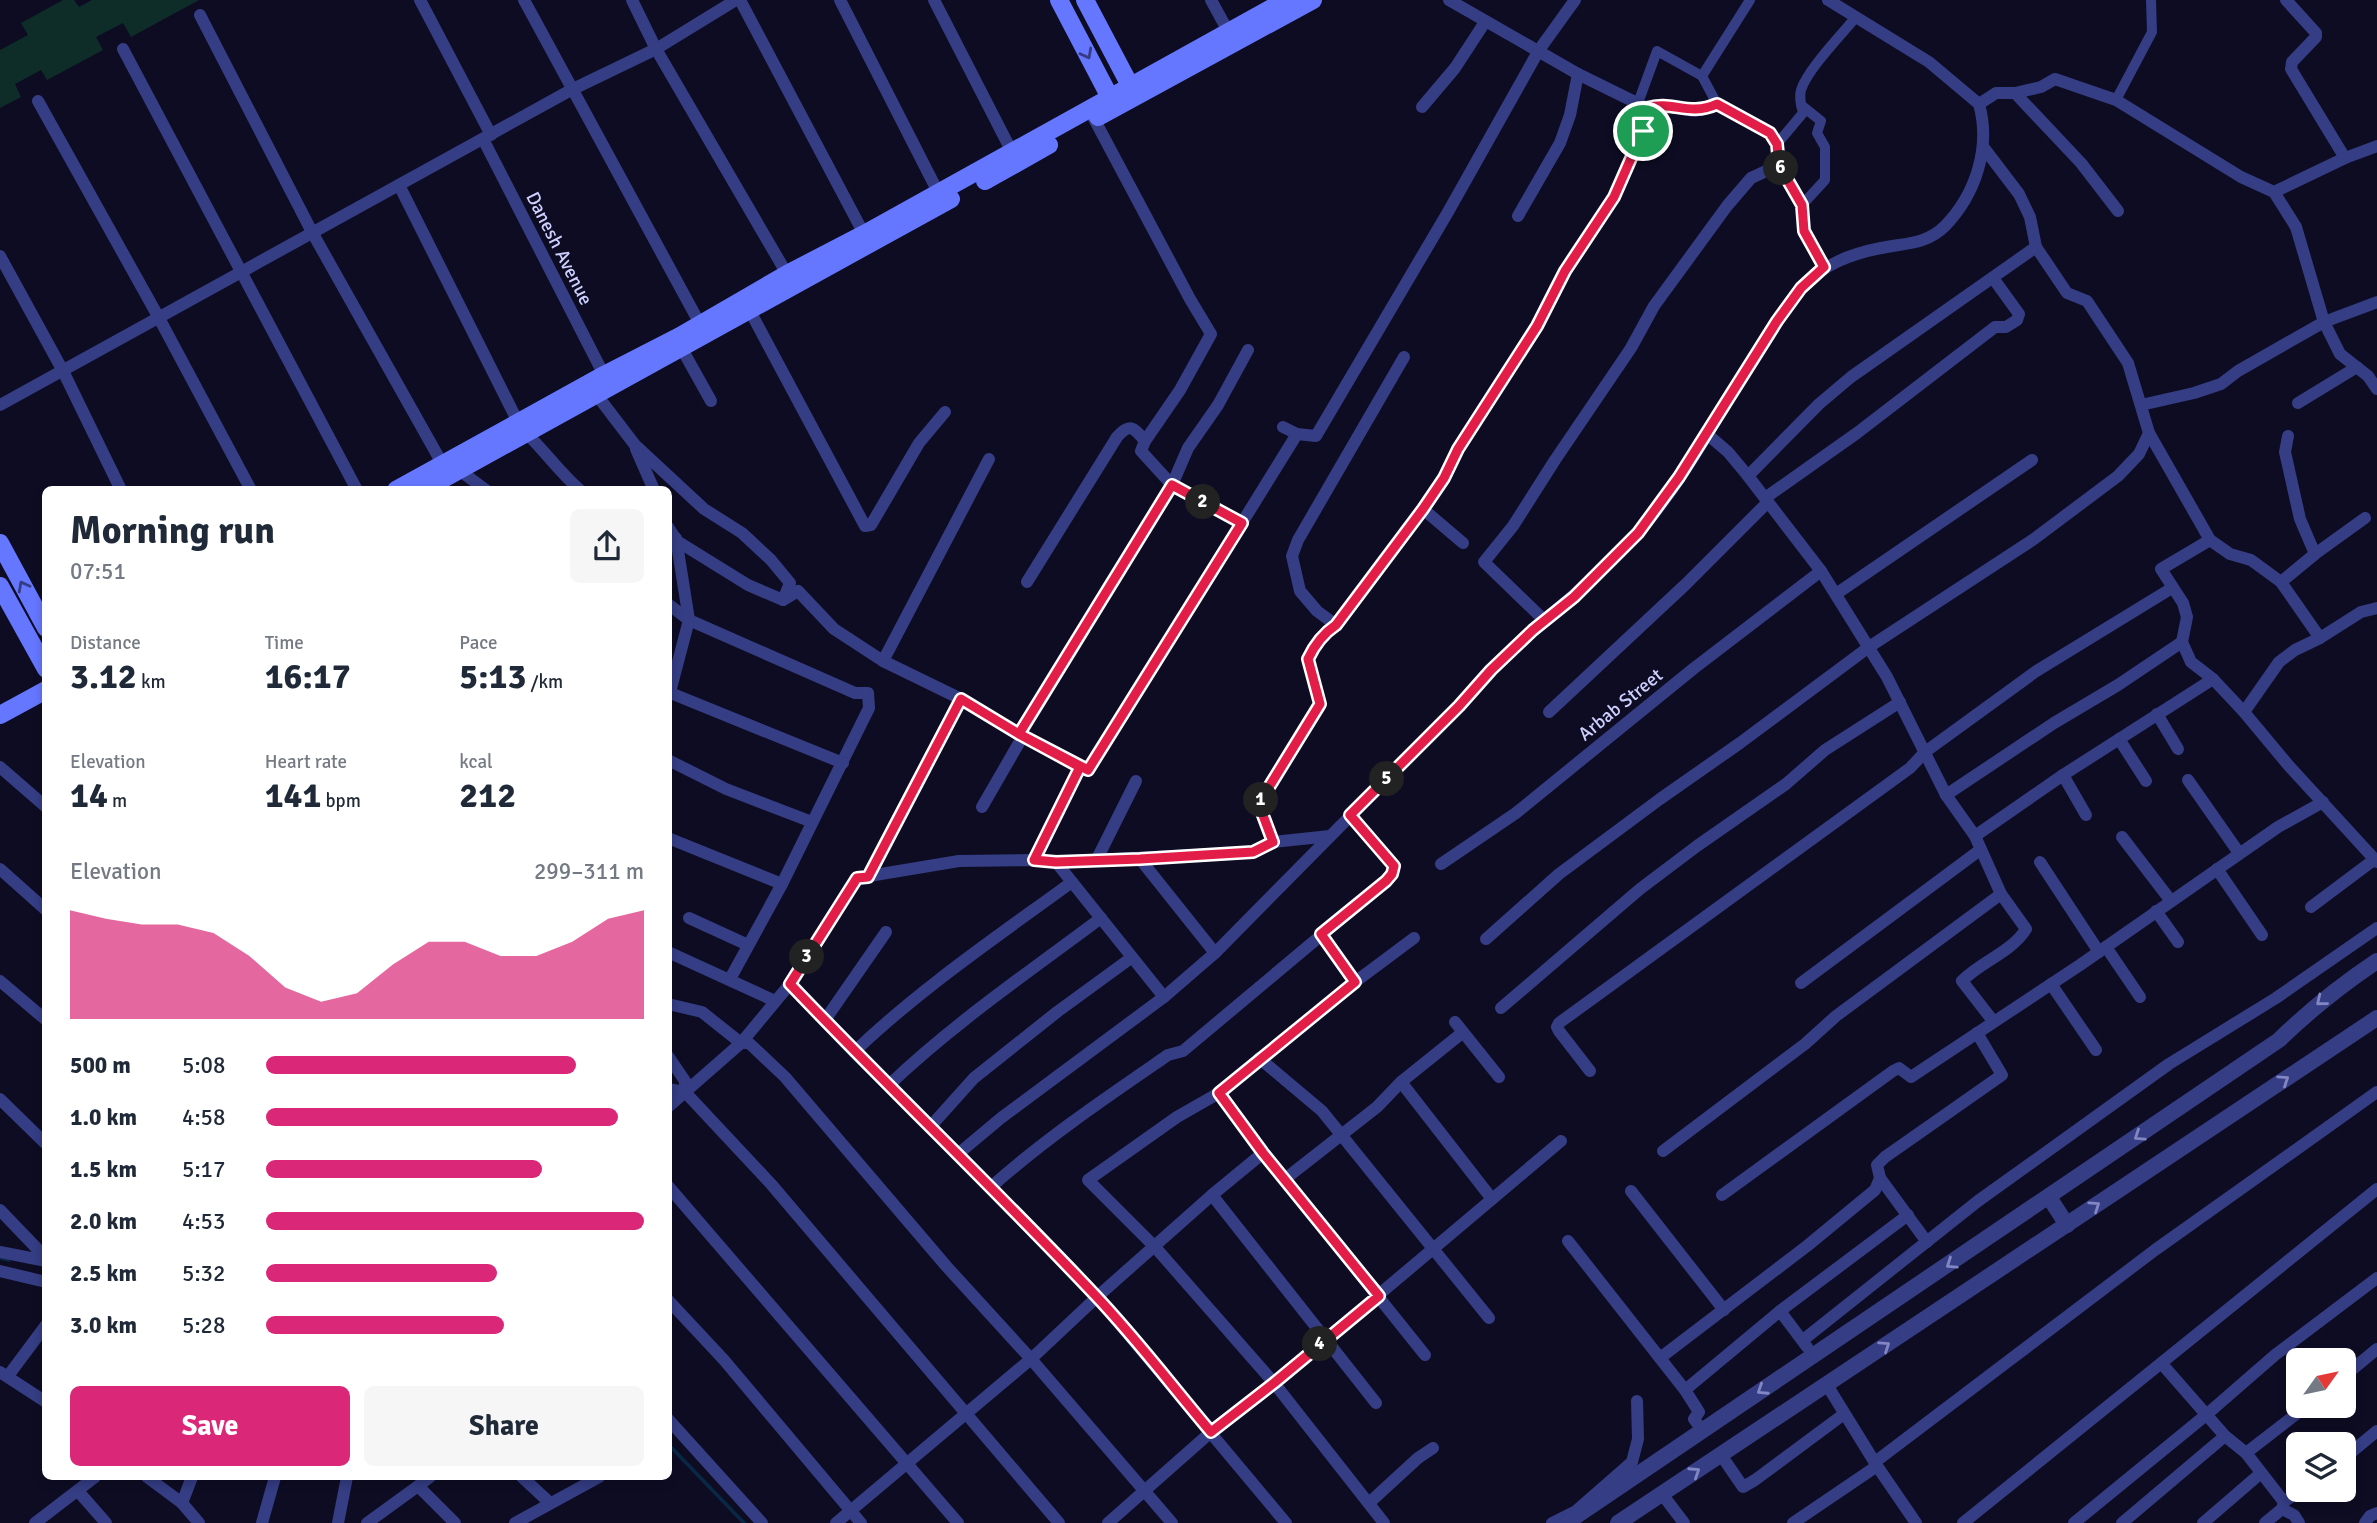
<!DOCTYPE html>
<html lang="en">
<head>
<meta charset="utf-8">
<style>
  body { margin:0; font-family:Signika,sans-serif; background:#f6f6f7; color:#1f2937; height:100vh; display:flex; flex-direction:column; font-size:26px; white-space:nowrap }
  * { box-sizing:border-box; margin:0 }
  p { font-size:23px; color:#747a83 }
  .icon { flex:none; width:38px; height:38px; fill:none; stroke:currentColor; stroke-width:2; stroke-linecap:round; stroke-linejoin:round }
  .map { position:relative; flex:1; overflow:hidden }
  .panel { position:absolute; left:42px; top:486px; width:630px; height:994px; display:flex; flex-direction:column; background:#fff; border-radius:10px; box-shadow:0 4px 10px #0003 }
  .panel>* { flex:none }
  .needle { width:46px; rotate:57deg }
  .controls { position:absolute; left:2286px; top:1348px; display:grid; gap:14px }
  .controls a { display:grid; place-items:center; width:70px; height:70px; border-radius:10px; background:#fff; box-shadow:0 4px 10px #0003; font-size:35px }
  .pin { position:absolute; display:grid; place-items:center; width:60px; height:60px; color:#fff; margin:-30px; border:4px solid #fff; border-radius:50%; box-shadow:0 2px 7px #0007 }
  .km { position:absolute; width:35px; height:35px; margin:-18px; border-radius:50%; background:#222; color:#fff; font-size:19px; line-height:35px; text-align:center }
  .round { display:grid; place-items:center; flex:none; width:74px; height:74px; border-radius:10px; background:#f6f6f7 }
  .overview { display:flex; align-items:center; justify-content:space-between; height:119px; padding:0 28px }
  h1 { font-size:38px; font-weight:800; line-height:52px }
  .stats { display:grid; grid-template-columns:repeat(3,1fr); gap:10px; height:119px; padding:7px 28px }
  .stats div { display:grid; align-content:center }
  .stats b { font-size:35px; font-weight:800 }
  .stats small { font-size:19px; font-weight:400 }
  .stats p { font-size:19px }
  .chart { height:196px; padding:14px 28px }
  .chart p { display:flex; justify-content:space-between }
  .chart svg { width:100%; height:126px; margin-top:7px; fill:#db2777; opacity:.7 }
  .primary-button { display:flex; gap:14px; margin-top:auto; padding:14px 28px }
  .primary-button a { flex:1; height:80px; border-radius:10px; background:#db2777; color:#fff; font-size:28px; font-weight:800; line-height:80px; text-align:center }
  .primary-button a+a { background:#f6f6f7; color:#1f2937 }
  ul { padding:0 28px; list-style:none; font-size:23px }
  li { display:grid; grid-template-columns:112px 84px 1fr; align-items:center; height:52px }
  li i { height:18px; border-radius:9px; background:#db2777 }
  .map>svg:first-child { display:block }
  .green { fill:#0f2d28 }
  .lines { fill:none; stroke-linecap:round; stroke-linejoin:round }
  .stream { stroke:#092846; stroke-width:3.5 }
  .pedestrian { stroke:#353d84; stroke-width:10 }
  .minor { stroke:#353d84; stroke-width:12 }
  .tertiary { stroke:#353d84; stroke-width:16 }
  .secondary { stroke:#6577ff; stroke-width:18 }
  .oneway { stroke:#353c86 }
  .oneway2 { stroke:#8286c2 }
  .route-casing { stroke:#fff; stroke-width:14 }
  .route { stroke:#e11d48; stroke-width:9 }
  .labels { text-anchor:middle; stroke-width:5; stroke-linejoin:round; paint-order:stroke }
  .street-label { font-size:19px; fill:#ced0ff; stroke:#0d0c23 }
</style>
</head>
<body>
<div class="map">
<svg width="2377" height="1523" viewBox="0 0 2377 1523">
  <rect width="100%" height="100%" fill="#0d0c23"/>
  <path class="green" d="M63,0H74L79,7L92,0H199L131,37L123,23L96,37L103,50L47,80L41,70L15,84L21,97L0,108V50L28,35L21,23Z"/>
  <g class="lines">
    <g class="stream">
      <path d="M0,1258L9,1260"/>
      <path d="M668,1444L744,1523"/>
    </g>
    <g class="pedestrian">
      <path d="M2116,100L2152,32L2151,0"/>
      <path d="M1638,103L1657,51L1702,76"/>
      <path d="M1717,104L1702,76L1750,0"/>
      <path d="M1801,105L1821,121L1817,133L1825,147V180L1802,205"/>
      <path d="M1777,144L1803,113C1801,105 1799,98 1801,90C1807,70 1842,34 1856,17"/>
    </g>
    <g class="minor">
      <path d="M420,0L491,135"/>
      <path d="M524,0L700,324"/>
      <path d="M632,0L656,49L787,274"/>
      <path d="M740,0L864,234"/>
      <path d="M840,0L938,192"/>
      <path d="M934,0L1012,152"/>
      <path d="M1211,0L1228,31"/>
      <path d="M1449,0L1578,74L1647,108L1659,105L1695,111L1717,104L1770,133L1777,144L1779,165L1802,205L1804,231L1824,267"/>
      <path d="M1828,0L1929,62L1979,104"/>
      <path d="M2286,0L2316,33V37L2292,62L2291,69L2345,158"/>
      <path d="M200,15L312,232L443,465"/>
      <path d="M123,49L357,490"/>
      <path d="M2015,93L2081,163L2118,211"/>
      <path d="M38,101L159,318L251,490"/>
      <path d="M1422,107L1455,68L1485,22"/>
      <path d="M1091,113L1190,299L1211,334L1180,390L1145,441L1141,451L1172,485L1243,523"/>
      <path d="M483,139L604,375"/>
      <path d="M1984,148L2019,194L2030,217L2036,247L2067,293L2087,301L2128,363L2149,433L2210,540L2230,554L2251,560L2281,582L2320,638"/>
      <path d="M399,185L518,422"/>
      <path d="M2274,192L2345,158L2377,146"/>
      <path d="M1518,216L1560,143L1570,115L1578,74"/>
      <path d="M0,256L63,371L121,490"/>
      <path d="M750,311L865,526L871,525L919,443L945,412"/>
      <path d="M682,349L711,401"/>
      <path d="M596,394L635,445L704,509L742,533L771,560L790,583L783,600"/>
      <path d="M2298,403L2357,367"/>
      <path d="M0,405L571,90L656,49L736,0"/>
      <path d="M2141,405L2194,393L2221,384L2238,371L2324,322L2377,302"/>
      <path d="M1283,427L1297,434L1316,436L1448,212L1539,50L1575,0"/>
      <path d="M525,432C545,451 560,473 580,490"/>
      <path d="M1707,434L1728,452L1748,476L1821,571L1887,677L1946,795L1975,836L2001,894L2026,929C2012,952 1980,962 1962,981L1993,1021"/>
      <path d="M2288,436L2285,452L2300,519L2315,554"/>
      <path d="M636,449L654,490"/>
      <path d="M459,470L486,490"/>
      <path d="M1748,476L1819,404L1851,377L2036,247"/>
      <path d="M1765,498L1857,433L1995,327H2006L2017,320L2019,314L1993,278"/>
      <path d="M1423,509L1463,543"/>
      <path d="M668,527L677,541L748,585L783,600L798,591L834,629L883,661L961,699L1019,734L1089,770L1297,434"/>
      <path d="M2210,540L2161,569L2183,603L2187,617L2182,642L2191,662L2213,679L2244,712L2289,766L2377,862"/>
      <path d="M1027,582L1117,437C1130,422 1134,428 1145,441"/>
      <path d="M2281,582L2315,554L2365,518"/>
      <path d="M1836,594L2032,460"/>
      <path d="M668,604L689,620L855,693H868L869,708L782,884L730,979"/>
      <path d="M1545,621L1484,562L1513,526L1555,460L1631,348L1654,306L1727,206L1751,178L1779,165"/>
      <path d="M1336,625L1317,611L1300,591L1292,556L1298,540L1404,357"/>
      <path d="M883,661L989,459"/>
      <path d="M668,692L843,763"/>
      <path d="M670,692L689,620L676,538"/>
      <path d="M1549,712L1686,584L1768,502"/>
      <path d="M2244,712L2279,662L2295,650L2320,638L2361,612L2377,608"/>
      <path d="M2157,714L2178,749"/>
      <path d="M1019,734L1172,485L1188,448L1218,405L1248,350"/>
      <path d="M2119,739L2146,781"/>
      <path d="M668,760L726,789L812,822"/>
      <path d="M0,767L46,807"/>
      <path d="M2063,775L2086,815"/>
      <path d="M2188,780L2239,853"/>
      <path d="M1946,795L2054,723L2118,685L2182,642"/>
      <path d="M982,807L1023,736"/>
      <path d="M1975,836L2063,775L2213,679"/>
      <path d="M2122,837L2171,901"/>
      <path d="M668,838L782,884"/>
      <path d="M1273,842L1261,810V800L1320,704L1308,659C1314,646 1324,633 1336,625L1423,509L1444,478L1458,449L1537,326L1565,271L1614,197L1643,131L1647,108"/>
      <path d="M1140,859L1215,953"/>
      <path d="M1034,860L1080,767"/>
      <path d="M1096,861L1136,781"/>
      <path d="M1056,862L1164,997"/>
      <path d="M2040,862L2099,952"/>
      <path d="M1441,864L1516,813L1693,669L1821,571"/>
      <path d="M0,869L46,910"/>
      <path d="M2217,869L2262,935"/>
      <path d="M868,877L961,699"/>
      <path d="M2311,907L2375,859"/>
      <path d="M2156,911L2178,942"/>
      <path d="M689,918L748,945"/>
      <path d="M1321,934L1355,982"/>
      <path d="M1486,939L1559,874L1660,799L1740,743L1869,647L2034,539L2118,476L2139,454L2149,433"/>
      <path d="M2106,947L2140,997"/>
      <path d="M668,952L775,1001"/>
      <path d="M0,981L46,1020"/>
      <path d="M1801,983L1980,850"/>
      <path d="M790,984L854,1052L958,1154L1097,1297L1286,1523"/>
      <path d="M2051,984L2096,1050"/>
      <path d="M668,1004L702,1012L741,1043H749L785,1077L947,1267L1031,1359L1172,1523"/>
      <path d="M1501,1008L1640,889L1697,846L1786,784L1825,750L1900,702"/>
      <path d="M825,1020L886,932"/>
      <path d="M1455,1022L1499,1077"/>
      <path d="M854,1052C921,988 998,936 1072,882"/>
      <path d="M668,1056L685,1081V1092"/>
      <path d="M1259,1058L1322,1111L1489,1318"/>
      <path d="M1590,1071L1559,1031L1557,1027L1559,1023L1910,768L1925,752L2035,672L2172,588"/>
      <path d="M1401,1082L1492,1199"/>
      <path d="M889,1085C954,1023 1029,972 1101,918"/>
      <path d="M668,1089L685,1092L771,1184L1059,1523"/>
      <path d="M1219,1093L1263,1153L1425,1355"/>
      <path d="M0,1099L46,1144"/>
      <path d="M668,1107L741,1043L790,984L857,878L959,861L1034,860L1056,862L1253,852L1273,842L1330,836"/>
      <path d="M930,1127L974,1078L1057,1012L1131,958"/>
      <path d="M1663,1151L1805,1044L1836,1016L2001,894"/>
      <path d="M958,1154L1001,1118L1164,997L1215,953L1459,706C1482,680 1506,653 1533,630C1569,599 1606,569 1638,533C1684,481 1719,412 1757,352C1771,330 1785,306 1802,287C1824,264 1851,254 1881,248C1904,243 1926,245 1945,226C1976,194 1991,147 1979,104L1996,93H2015L2041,87L2055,79L2116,100L2241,177L2274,192L2296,227L2324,322L2340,354L2368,376L2377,389"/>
      <path d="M1880,1178L1927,1242"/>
      <path d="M1285,1179L1377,1107L1401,1082L1462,1033"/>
      <path d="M668,1186L958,1523"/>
      <path d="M991,1187C1046,1138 1107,1097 1168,1055L1183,1051L1386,881L1392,874L1394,866L1350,815"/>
      <path d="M1631,1191L1724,1310"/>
      <path d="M1212,1195L1376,1403"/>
      <path d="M1722,1195L1893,1071L1899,1068L1911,1077L1923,1069L2080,965L2278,827L2323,802"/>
      <path d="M0,1210L46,1258"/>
      <path d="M1568,1241L1685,1390L1699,1412L1694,1419L1702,1430"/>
      <path d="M0,1252L46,1261"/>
      <path d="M0,1271L46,1282"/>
      <path d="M668,1300L724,1360L861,1523"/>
      <path d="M1780,1311L1807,1347"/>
      <path d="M1803,1340L1978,1201L2169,1064L2276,998L2377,928"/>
      <path d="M1660,1358L1807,1246L1875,1190L1880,1178L1877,1165L1885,1157L2002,1075L1977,1033"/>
      <path d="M2162,1364L2225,1436L2246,1453L2284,1502"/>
      <path d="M0,1372L46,1402"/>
      <path d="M8,1376L46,1325"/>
      <path d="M2343,1377L2377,1349"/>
      <path d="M1827,1385L1877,1466L1916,1523"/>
      <path d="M1685,1390L1780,1311L1908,1215"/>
      <path d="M668,1419L762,1523"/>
      <path d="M2246,1453L2308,1405"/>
      <path d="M1721,1455L1743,1487L1755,1480L1844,1414"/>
      <path d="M2343,1459L2377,1431"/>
      <path d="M1875,1462L2155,1250L2377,1092"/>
      <path d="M147,1477L182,1503L199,1523"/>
      <path d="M430,1477L418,1486L455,1523"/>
      <path d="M522,1477L550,1503"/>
      <path d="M78,1491L106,1523"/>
      <path d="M1662,1494L1684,1523"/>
      <path d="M182,1503L192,1477"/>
      <path d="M1369,1503L1418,1458L1433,1448"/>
      <path d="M2282,1509L2294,1515L2299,1523"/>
      <path d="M35,1523L95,1477"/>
      <path d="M262,1523L275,1477"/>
      <path d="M338,1523L347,1477"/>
      <path d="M367,1523L418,1486"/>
      <path d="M515,1523L599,1477"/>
      <path d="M836,1523L1031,1359L1097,1297L1212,1195L1263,1153"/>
      <path d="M1108,1523L1211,1432L1274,1383L1561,1141"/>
      <path d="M1384,1523L1274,1383L1155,1247L1088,1180L1177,1117L1219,1093L1355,982L1414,938"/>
      <path d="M1552,1523L1576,1511L1632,1462L1638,1439L1637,1401"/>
      <path d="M1793,1523L1877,1466"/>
      <path d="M1963,1523L2377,1189"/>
      <path d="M2074,1523L2206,1415L2275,1355L2377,1278"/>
      <path d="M2122,1523L2225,1436"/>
      <path d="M2203,1523L2261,1473"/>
      <path d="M2265,1523L2282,1509L2284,1502L2302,1489"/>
      <path d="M2365,1523L2370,1516L2377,1513"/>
    </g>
    <g class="tertiary">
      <path d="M2049,1197L2067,1225"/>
      <path d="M1566,1523L2279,1040C2310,1010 2341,985 2377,961"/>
      <path d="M1618,1523L2377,1018"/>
    </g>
    <g class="secondary">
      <path d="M1059,0L1114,105"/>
      <path d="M1085,0L1134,93"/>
      <path d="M1098,117L1313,0"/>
      <path d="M985,181L1049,145"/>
      <path d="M396,490L604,375L680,336L787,274L864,234L1286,0"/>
      <path d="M423,490L951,199"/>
      <path d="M0,543L46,628"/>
      <path d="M0,586L46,669"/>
      <path d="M0,715L46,690"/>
    </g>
  </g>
  <defs><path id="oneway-chevron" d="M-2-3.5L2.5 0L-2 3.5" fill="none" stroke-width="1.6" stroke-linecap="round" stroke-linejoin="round" transform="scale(1.75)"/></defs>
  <g class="oneway">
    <use href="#oneway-chevron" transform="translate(1087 54) rotate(62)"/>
    <use href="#oneway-chevron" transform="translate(23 586) rotate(-118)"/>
  </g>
  <g class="oneway2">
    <use href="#oneway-chevron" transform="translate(2321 1001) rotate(141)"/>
    <use href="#oneway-chevron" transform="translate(2284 1080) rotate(-34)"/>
    <use href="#oneway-chevron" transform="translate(2139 1136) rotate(146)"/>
    <use href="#oneway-chevron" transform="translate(2095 1206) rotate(-34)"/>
    <use href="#oneway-chevron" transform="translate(1951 1264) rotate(146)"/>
    <use href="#oneway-chevron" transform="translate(1885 1346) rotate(-34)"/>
    <use href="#oneway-chevron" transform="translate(1762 1390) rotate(147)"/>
    <use href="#oneway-chevron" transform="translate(1695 1472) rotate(-33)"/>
  </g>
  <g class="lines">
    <defs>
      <path id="route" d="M1643,131L1614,197L1565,271L1537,326L1458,449L1444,478L1423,509L1336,625C1324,633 1314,646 1308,659L1320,704L1261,800V810L1273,842L1253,852L1140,859L1056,862L1034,860L1080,767L1019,734L1172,485L1242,523L1088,770L1019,734L961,699L868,877L857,878L790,984C890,1089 995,1189 1094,1294C1136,1338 1172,1386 1211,1432L1274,1383L1379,1296L1263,1153L1219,1093L1355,982L1321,934L1386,881L1392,874L1394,866L1350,815L1459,706L1491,670L1533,630L1574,597L1638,533L1679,477L1777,321L1801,288L1824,267L1804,231L1802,205L1779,165L1777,144L1770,133L1717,104C1688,117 1673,100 1647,108L1643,131"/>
    </defs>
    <use href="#route" class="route-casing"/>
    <use href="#route" class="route"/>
  </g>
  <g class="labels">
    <g class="street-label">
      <text transform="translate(560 248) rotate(63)" y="7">Danesh Avenue</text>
      <text transform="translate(1620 704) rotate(-39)" y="7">Arbab Street</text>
    </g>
  </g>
</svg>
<div class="controls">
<a><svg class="needle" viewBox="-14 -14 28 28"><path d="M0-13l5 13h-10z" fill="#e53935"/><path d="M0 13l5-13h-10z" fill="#747a83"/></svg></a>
<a><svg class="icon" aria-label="layers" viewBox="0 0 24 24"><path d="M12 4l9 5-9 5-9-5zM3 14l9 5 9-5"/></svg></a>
</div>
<div class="pin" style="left:1643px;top:131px;background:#1e9e55"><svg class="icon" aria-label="arrive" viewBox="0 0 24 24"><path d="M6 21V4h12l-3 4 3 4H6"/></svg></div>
<b class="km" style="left:1261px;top:800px">1</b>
<b class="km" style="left:1203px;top:502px">2</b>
<b class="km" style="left:807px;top:957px">3</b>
<b class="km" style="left:1320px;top:1344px">4</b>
<b class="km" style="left:1387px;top:779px">5</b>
<b class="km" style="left:1781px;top:168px">6</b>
<section class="panel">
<div class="overview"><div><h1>Morning run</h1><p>07:51</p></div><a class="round"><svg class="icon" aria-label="share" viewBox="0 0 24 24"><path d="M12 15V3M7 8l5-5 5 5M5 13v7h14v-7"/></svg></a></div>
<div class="stats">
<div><p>Distance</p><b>3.12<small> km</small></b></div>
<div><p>Time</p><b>16:17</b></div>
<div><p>Pace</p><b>5:13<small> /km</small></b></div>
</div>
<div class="stats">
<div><p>Elevation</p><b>14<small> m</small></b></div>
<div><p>Heart rate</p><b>141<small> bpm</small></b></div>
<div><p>kcal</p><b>212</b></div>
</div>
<div class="chart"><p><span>Elevation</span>299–311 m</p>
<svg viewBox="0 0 160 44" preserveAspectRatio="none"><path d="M0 44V6L10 9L20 11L30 11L40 14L50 22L60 33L70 38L80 35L90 25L100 17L110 17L120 22L130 22L140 17L150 9L160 6V44z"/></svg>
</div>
<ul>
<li><b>500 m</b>5:08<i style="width:82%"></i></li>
<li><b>1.0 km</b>4:58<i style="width:93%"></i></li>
<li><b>1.5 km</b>5:17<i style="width:73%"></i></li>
<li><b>2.0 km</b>4:53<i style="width:100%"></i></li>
<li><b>2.5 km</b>5:32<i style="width:61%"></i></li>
<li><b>3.0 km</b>5:28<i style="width:63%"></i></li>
</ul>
<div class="primary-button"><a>Save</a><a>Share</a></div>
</section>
</div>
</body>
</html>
